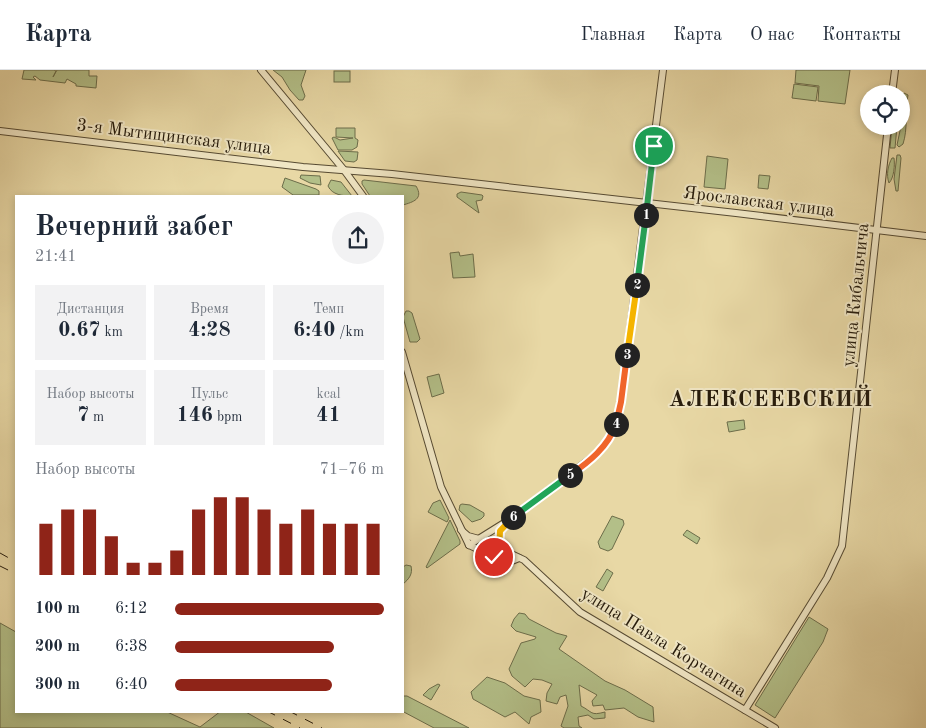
<!DOCTYPE html>
<html lang="ru">
<head>
<meta charset="utf-8">
<style>
  body { margin:0; font-family:"Old Standard TT",serif; background:#f2f2f3; color:#1f2937; height:100vh; display:flex; flex-direction:column; font-size:19px; white-space:nowrap }
  * { box-sizing:border-box; margin:0 }
  p { font-size:16px; color:#747a83 }
  .icon { flex:none; width:28px; height:28px; fill:none; stroke:currentColor; stroke-width:2; stroke-linecap:round; stroke-linejoin:round }
  .map { position:relative; flex:1; overflow:hidden }
  .drawer { position:absolute; left:15px; top:125px; width:389px; height:518px; display:flex; flex-direction:column; background:#fff; border-radius:0px; box-shadow:0 2px 8px #0003 }
  .drawer>* { flex:none }
  .tools { position:absolute; left:860px; top:15px; display:grid; gap:10px }
  .tools a { display:grid; place-items:center; width:50px; height:50px; border-radius:50%; background:#fff; box-shadow:0 2px 8px #0003; font-size:25px }
  .pin { position:absolute; display:grid; place-items:center; width:42px; height:42px; color:#fff; margin:-21px; border:2px solid #fff; border-radius:50%; box-shadow:0 1px 5px #0007 }
  .km { position:absolute; width:25px; height:25px; margin:-12px; border-radius:50%; background:#222; color:#fff; font-size:14px; line-height:25px; text-align:center }
  .round { display:grid; place-items:center; flex:none; width:52px; height:52px; border-radius:26px; background:#f2f2f3 }
  .summary { display:flex; align-items:center; justify-content:space-between; height:85px; padding:0 20px }
  h1 { font-size:28px; font-weight:600; line-height:38px }
  .stats { display:grid; grid-template-columns:repeat(3,1fr); gap:8px; height:85px; padding:5px 20px }
  .stats div { display:grid; align-content:center; border-radius:0px; background:#f2f2f3; text-align:center }
  .stats b { font-size:21px; font-weight:600 }
  .stats small { font-size:14px; font-weight:400 }
  .stats p { font-size:14px }
  .chart { height:140px; padding:10px 20px }
  .chart p { display:flex; justify-content:space-between }
  .chart svg { width:100%; height:90px; margin-top:5px; stroke:#8f2418; stroke-width:6 }
  ul { padding:0 20px; list-style:none; font-size:16px }
  li { display:grid; grid-template-columns:80px 60px 1fr; align-items:center; height:38px }
  li i { height:12px; border-radius:6px; background:#8f2418 }
  header { display:flex; align-items:center; gap:30px; box-sizing:border-box; height:70px; padding:0 25px; background:#fff; border-bottom:1px solid #e0e1e3 }
  header strong { font-size:24px }
  nav { display:flex; gap:28px; margin-inline-start:auto; font-size:18px }
  .map>svg:first-child { display:block }
  .green { fill:#b3bf88; stroke:#6c6d4a }
  .lines { fill:none; stroke-linecap:round; stroke-linejoin:round }
  .minor-casing { stroke:#564a32; stroke-width:8 }
  .minor { stroke:#f0e6c4; stroke-width:6 }
  .rail { stroke:#261b0b; stroke-width:1; stroke-dasharray:9 9; stroke-linecap:butt }
  .split-1-casing { stroke:#fff; stroke-width:10 }
  .split-2-casing { stroke:#fff; stroke-width:10 }
  .split-3-casing { stroke:#fff; stroke-width:10 }
  .split-4-casing { stroke:#fff; stroke-width:10 }
  .split-5-casing { stroke:#fff; stroke-width:10 }
  .split-6-casing { stroke:#fff; stroke-width:10 }
  .split-7-casing { stroke:#fff; stroke-width:10 }
  .split-1 { stroke:#22a559; stroke-width:6 }
  .split-2 { stroke:#22a559; stroke-width:6 }
  .split-3 { stroke:#f5b400; stroke-width:6 }
  .split-4 { stroke:#f0652b; stroke-width:6 }
  .split-5 { stroke:#f0652b; stroke-width:6 }
  .split-6 { stroke:#22a559; stroke-width:6 }
  .split-7 { stroke:#f5b400; stroke-width:6 }
  .labels { text-anchor:middle; stroke-width:4; stroke-linejoin:round; paint-order:stroke }
  .street-label { font-size:18px; fill:#261b0b; stroke:#f0e6c4 }
  .district-label { font-size:22px; font-weight:bold; letter-spacing:1px; fill:#261b0b; stroke:#f0e6c4 }
</style>
</head>
<body>
<header>
<strong>Карта</strong>
<nav><a>Главная</a><a>Карта</a><a>О нас</a><a>Контакты</a></nav>
</header>
<div class="map">
<svg width="926" height="658" viewBox="0 0 926 658">
  <rect width="100%" height="100%" fill="#e8d8a5"/>
  <filter id="stains"><feTurbulence type="fractalNoise" baseFrequency=".004" numOctaves="4"/><feColorMatrix values="0 0 0 0 .2 0 0 0 0 .09 0 0 0 0 .02 0 0 0 .5 -.17"/></filter>
  <radialGradient id="worn" r=".72"><stop offset=".6" stop-color="#630" stop-opacity="0"/><stop offset="1" stop-color="#630" stop-opacity=".3"/></radialGradient>
  <g class="green">
    <path d="M24,0H54L56,1L53,7L57,0H89V6H97L96,18L76,16V14L67,9L65,13L40,10L35,6L33,7L36,10L22,9Z"/>
    <path d="M273,0H306L301,15L305,26L303,30H299L290,20L282,7Z"/>
    <path d="M796,0H850L845,34L818,31L819,16L795,13Z"/>
    <rect x="334" y="1" width="16" height="11"/>
    <path d="M794,14L818,17L816,31L792,28Z"/>
    <path d="M904,23L908,25C905,41 908,59 903,74L899,77L897,75L901,56L902,25Z"/>
    <path d="M892,56H897L895,78H890Z"/>
    <path d="M336,58H355V68L358,70L357,77L352,80H338L332,68L334,67L340,70L353,68L336,67Z"/>
    <path d="M338,81L358,82L357,90L354,92L345,91Z"/>
    <path d="M897,85H900L901,88L898,121H896L894,109Z"/>
    <path d="M707,86L728,89L725,119L704,117Z"/>
    <path d="M892,88H894C895,95 894,108 889,113C886,105 888,95 892,88Z"/>
    <path d="M301,105L320,106L321,115L310,113L300,108Z"/>
    <path d="M759,105L770,106L768,119L758,118Z"/>
    <path d="M285,108L316,119L319,121V125H293L282,117Z"/>
    <path d="M331,110L341,112L352,126C343,126 332,125 328,116Z"/>
    <path d="M364,110L416,116C424,129 413,132 403,135L402,126H370L362,114V111Z"/>
    <path d="M461,122L482,125L483,126L482,130L476,131L479,143L457,127V124Z"/>
    <path d="M459,182L460,186L473,184L475,207L453,208L450,183Z"/>
    <path d="M406,241H409L412,243L420,269L417,272H410L403,247Z"/>
    <path d="M439,304L444,323L432,327L427,307Z"/>
    <path d="M744,350L745,359L729,362L727,352Z"/>
    <path d="M440,430L449,448L447,452L428,442L433,433Z"/>
    <path d="M462,434L470,435L484,443V446L481,449L472,452L459,440L460,435Z"/>
    <path d="M612,446L623,450L624,454L612,479L608,481L600,478L598,472Z"/>
    <path d="M450,450L460,471V474L427,498L426,497Z"/>
    <path d="M687,460L700,468L697,474L683,465Z"/>
    <path d="M406,495L411,496C413,504 409,509 403,514V497Z"/>
    <path d="M607,499L613,503L603,521L596,517Z"/>
    <path d="M519,543L525,544L529,549L556,563L567,566L559,579L605,611L625,620L653,637L654,652L638,647L624,638L605,640L603,635L593,636L592,631L597,625L579,615L581,636C593,642 590,646 605,642V648L594,649L588,645L578,647L579,656L582,658H564L561,656L568,636L566,625L560,627L557,634L546,631L547,623L552,614L542,610L533,609L525,617L512,606L509,599L521,573L535,569L536,567L516,561L511,556L514,549Z"/>
    <path d="M809,547L828,559L823,572L775,648L755,635Z"/>
    <path d="M0,553L16,562V641H165L200,657L221,641H244L274,658H0Z"/>
    <path d="M487,607L505,613L524,626L540,630L541,642L531,647L529,654L515,642L505,647L473,629L471,622Z"/>
    <path d="M438,614L440,615L431,630L423,625L429,619Z"/>
    <path d="M403,626H407L469,658H434L402,641Z"/>
  </g>
  <g class="lines">
    <defs>
      <g id="minor">
        <path d="M261,0L344,100L363,126"/>
        <path d="M892,24L895,0"/>
        <path d="M0,61L303,97L392,104L736,143L926,166"/>
        <path d="M402,282L441,417L469,475"/>
        <path d="M461,460L468,466L479,469L524,490L580,542L775,658"/>
        <path d="M469,475L509,450L598,383L611,366L618,350L621,331L663,0"/>
        <path d="M469,475L507,493L519,488"/>
        <path d="M500,481C498,471 498,462 506,454"/>
        <path d="M745,640L827,508L842,476L888,56"/>
      </g>
    </defs>
    <use href="#minor" class="minor-casing"/>
    <use href="#minor" class="minor"/>
    <g class="rail">
      <path d="M0,483L16,492"/>
      <path d="M0,496L16,504"/>
      <path d="M267,641L300,658"/>
      <path d="M289,641L322,658"/>
    </g>
  </g>
  <g class="lines">
    <defs>
      <path id="split-1" d="M646,145L654,76"/>
      <path id="split-2" d="M637,215L646,145"/>
      <path id="split-3" d="M627,285L637,215"/>
      <path id="split-4" d="M616,354L621,332L627,285"/>
      <path id="split-5" d="M570,405C589,392 608,377 616,354"/>
      <path id="split-6" d="M513,447L570,405"/>
      <path id="split-7" d="M494,487L499,484L500,461L513,447"/>
    </defs>
    <use href="#split-1" class="split-1-casing"/>
    <use href="#split-2" class="split-2-casing"/>
    <use href="#split-3" class="split-3-casing"/>
    <use href="#split-4" class="split-4-casing"/>
    <use href="#split-5" class="split-5-casing"/>
    <use href="#split-6" class="split-6-casing"/>
    <use href="#split-7" class="split-7-casing"/>
    <use href="#split-1" class="split-1"/>
    <use href="#split-2" class="split-2"/>
    <use href="#split-3" class="split-3"/>
    <use href="#split-4" class="split-4"/>
    <use href="#split-5" class="split-5"/>
    <use href="#split-6" class="split-6"/>
    <use href="#split-7" class="split-7"/>
  </g>
  <g class="labels">
    <g class="street-label">
      <text transform="translate(174 66) rotate(7)" y="6">3-я Мытищинская улица</text>
      <text transform="translate(759 131) rotate(7)" y="6">Ярославская улица</text>
      <text transform="translate(855 225) rotate(-84)" y="6">улица Кибальчича</text>
      <text transform="translate(664 572) rotate(32)" y="6">улица Павла Корчагина</text>
    </g>
    <g class="district-label">
      <text x="771" y="336">АЛЕКСЕЕВСКИЙ</text>
    </g>
  </g>
  <rect width="100%" height="100%" filter="url(#stains)"/>
  <rect width="100%" height="100%" fill="url(#worn)"/>
</svg>
<div class="tools">
<a><svg class="icon" aria-label="locate" viewBox="0 0 24 24"><circle cx="12" cy="12" r="6"/><path d="M12 2v4M12 18v4M2 12h4M18 12h4"/></svg></a>
</div>
<div class="pin" style="left:654px;top:76px;background:#1e9e55"><svg class="icon" aria-label="arrive" viewBox="0 0 24 24"><path d="M6 21V4h12l-3 4 3 4H6"/></svg></div>
<div class="pin" style="left:494px;top:487px;background:#d93025"><svg class="icon" aria-label="check" viewBox="0 0 24 24"><path d="M5 12l5 5 9-10"/></svg></div>
<b class="km" style="left:646px;top:145px">1</b>
<b class="km" style="left:637px;top:215px">2</b>
<b class="km" style="left:627px;top:285px">3</b>
<b class="km" style="left:616px;top:354px">4</b>
<b class="km" style="left:570px;top:405px">5</b>
<b class="km" style="left:513px;top:447px">6</b>
<section class="drawer">
<div class="summary"><div><h1>Вечерний забег</h1><p>21:41</p></div><a class="round"><svg class="icon" aria-label="share" viewBox="0 0 24 24"><path d="M12 15V3M7 8l5-5 5 5M5 13v7h14v-7"/></svg></a></div>
<div class="stats">
<div><p>Дистанция</p><b>0.67<small> km</small></b></div>
<div><p>Время</p><b>4:28</b></div>
<div><p>Темп</p><b>6:40<small> /km</small></b></div>
</div>
<div class="stats">
<div><p>Набор высоты</p><b>7<small> m</small></b></div>
<div><p>Пульс</p><b>146<small> bpm</small></b></div>
<div><p>kcal</p><b>41</b></div>
</div>
<div class="chart"><p><span>Набор высоты</span>71–76 m</p>
<svg viewBox="0 0 160 44" preserveAspectRatio="none"><path d="M5 44V19M15 44V12M25 44V12M35 44V25M45 44V38M55 44V38M65 44V32M75 44V12M85 44V6M95 44V6M105 44V12M115 44V19M125 44V12M135 44V19M145 44V19M155 44V19"/></svg>
</div>
<ul>
<li><b>100 m</b>6:12<i style="width:100%"></i></li>
<li><b>200 m</b>6:38<i style="width:76%"></i></li>
<li><b>300 m</b>6:40<i style="width:75%"></i></li>
</ul>
</section>
</div>
</body>
</html>
